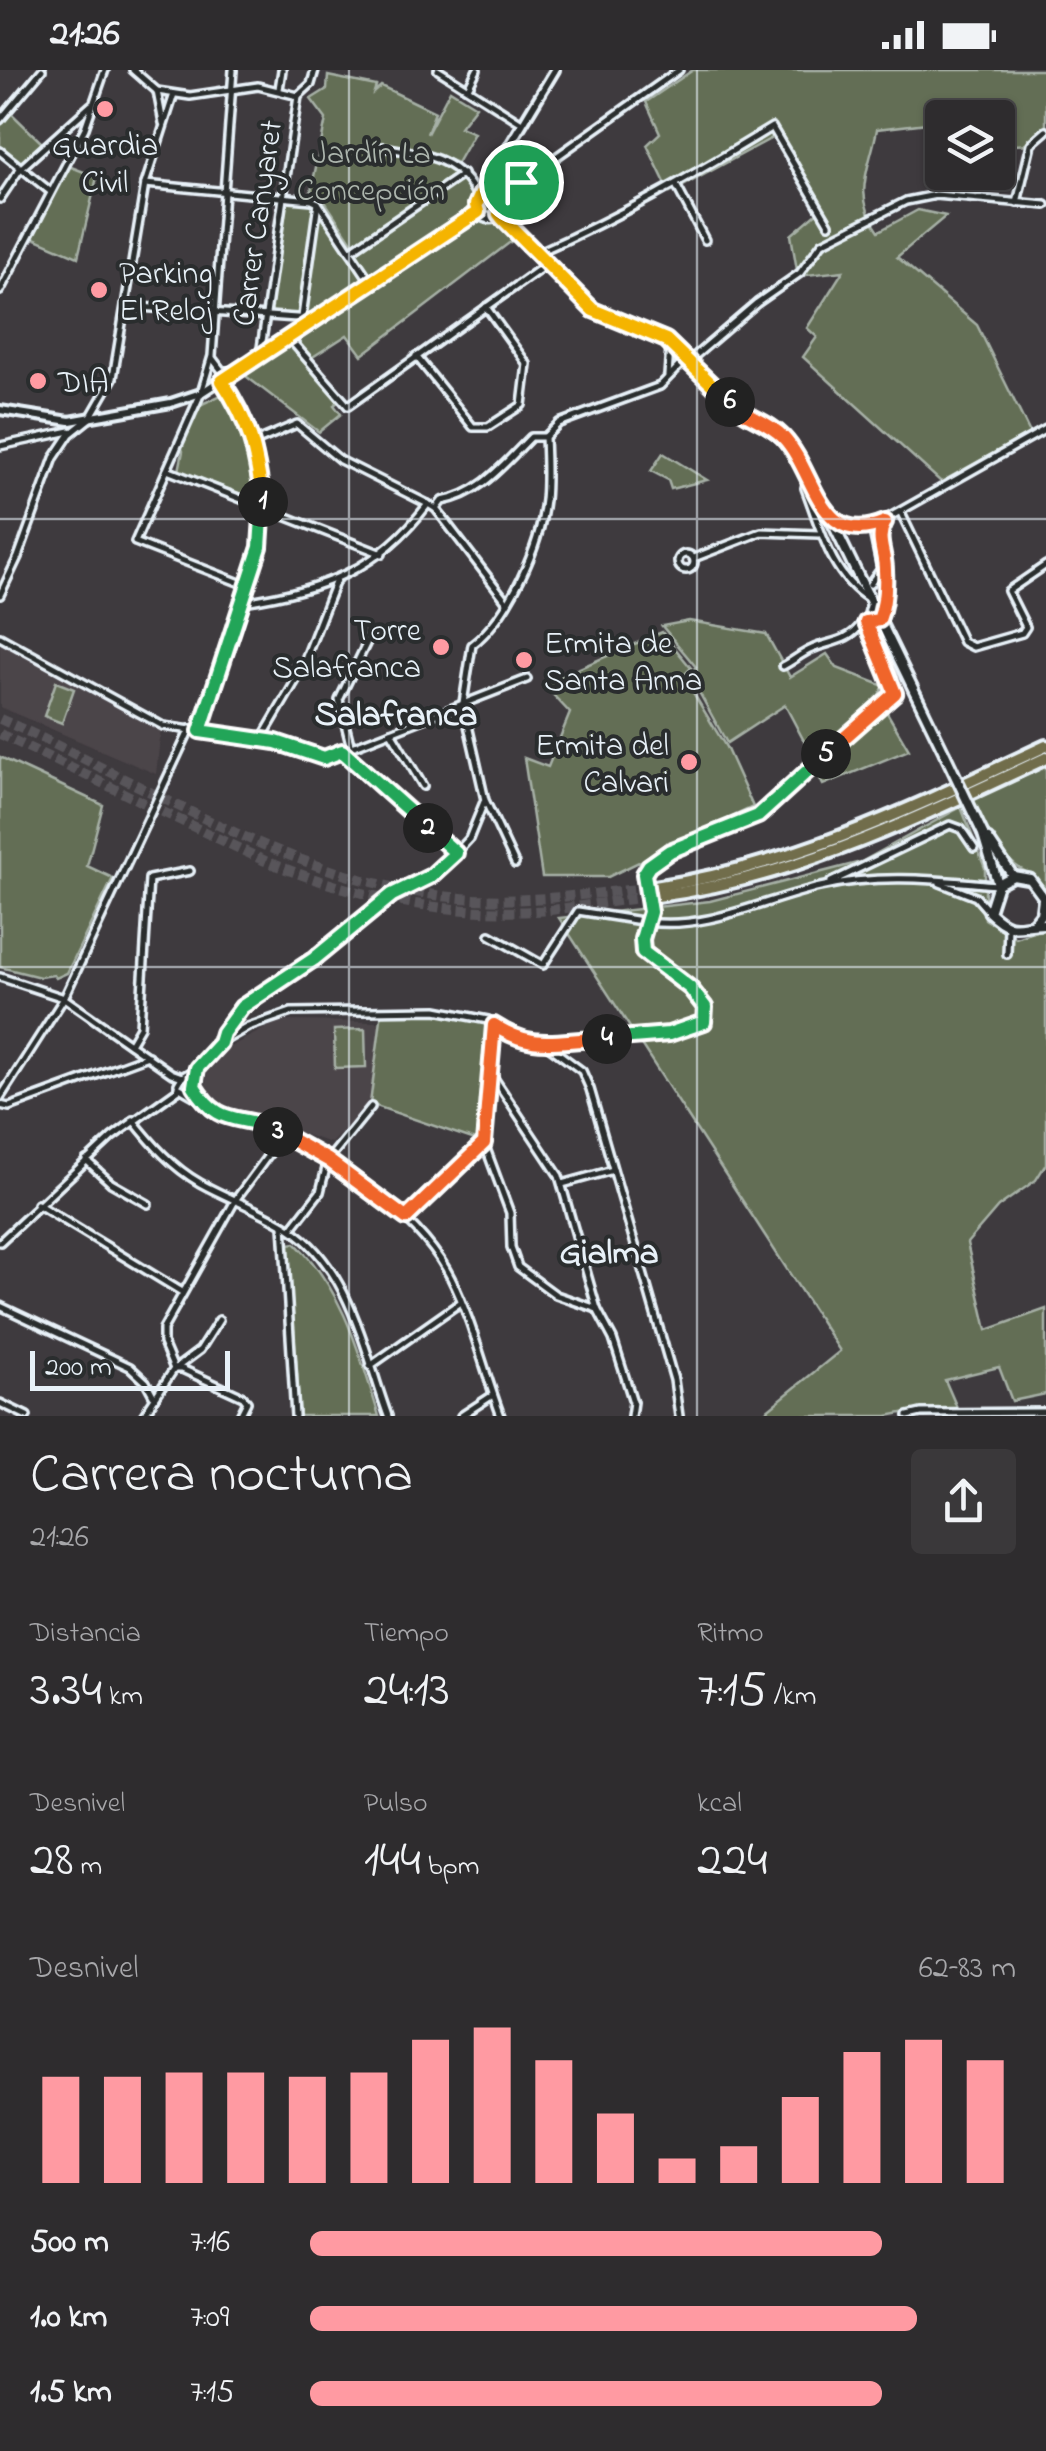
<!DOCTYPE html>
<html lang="es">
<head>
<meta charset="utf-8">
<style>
  body { margin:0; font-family:"Indie Flower",sans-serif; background:#3a383a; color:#f1f3f6; height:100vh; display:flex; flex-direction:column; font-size:38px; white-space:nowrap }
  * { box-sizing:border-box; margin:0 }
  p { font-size:32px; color:#a7a7aa }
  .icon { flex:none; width:55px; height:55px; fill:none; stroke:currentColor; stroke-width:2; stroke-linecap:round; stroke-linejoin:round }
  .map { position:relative; height:1346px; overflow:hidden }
  .side { display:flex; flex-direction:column; background:#2e2c2e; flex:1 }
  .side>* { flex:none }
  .buttons { position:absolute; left:925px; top:30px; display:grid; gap:20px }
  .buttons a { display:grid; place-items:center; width:90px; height:90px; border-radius:10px; background:#2e2c2e; box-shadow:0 2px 8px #0004,0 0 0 2px #49484a; font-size:50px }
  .scale { position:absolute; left:30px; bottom:25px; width:200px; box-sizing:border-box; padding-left:10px; border:5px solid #e8f1f8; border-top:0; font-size:28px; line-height:35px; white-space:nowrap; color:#e8f1f8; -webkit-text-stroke:8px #2a2d2e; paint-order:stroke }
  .pin { position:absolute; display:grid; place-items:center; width:85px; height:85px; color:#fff; margin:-42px; border:5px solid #fff; border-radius:50%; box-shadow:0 2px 10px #0007 }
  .km { position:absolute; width:50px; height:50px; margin:-25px; border-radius:50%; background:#222; color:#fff; font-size:28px; line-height:50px; text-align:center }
  .round { display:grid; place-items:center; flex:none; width:105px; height:105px; border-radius:10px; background:#3a383a }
  .head { display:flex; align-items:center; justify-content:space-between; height:170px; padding:0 30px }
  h1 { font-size:55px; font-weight:600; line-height:75px }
  .figures { display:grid; grid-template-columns:repeat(3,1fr); gap:15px; height:170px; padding:10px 30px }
  .figures div { display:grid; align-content:center }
  .figures b { font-size:50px; font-weight:600 }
  .figures small { font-size:28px; font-weight:400 }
  .figures p { font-size:28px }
  .chart { height:280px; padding:20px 30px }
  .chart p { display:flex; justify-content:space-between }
  .chart svg { width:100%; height:180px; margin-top:10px; stroke:#ff9aa2; stroke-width:6 }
  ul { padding:0 30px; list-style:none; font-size:32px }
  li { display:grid; grid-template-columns:160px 120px 1fr; align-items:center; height:75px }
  li i { height:25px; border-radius:12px; background:#ff9aa2 }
  .status { display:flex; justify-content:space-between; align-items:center; height:70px; padding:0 50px; background:#2e2c2e; direction:ltr }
  .status svg { height:28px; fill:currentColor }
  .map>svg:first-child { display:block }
  .built { fill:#4c4449 }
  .green { fill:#646e54; stroke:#a6b0a6; stroke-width:2.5 }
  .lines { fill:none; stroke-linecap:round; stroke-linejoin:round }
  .motorway-tunnel { stroke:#58555a; stroke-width:10; stroke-dasharray:10 5; stroke-linecap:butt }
  .minor-casing { stroke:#e8f1f8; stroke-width:12 }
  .tertiary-casing { stroke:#e8f1f8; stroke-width:14 }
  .secondary-casing { stroke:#e8f1f8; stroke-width:15 }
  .motorway-casing { stroke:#e8f1f8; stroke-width:18 }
  .minor { stroke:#2a2d2e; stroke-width:5 }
  .tertiary { stroke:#2a2d2e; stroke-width:6 }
  .secondary { stroke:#2a2d2e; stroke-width:8 }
  .motorway { stroke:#716d4b; stroke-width:10 }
  .secondary-bridge-casing { stroke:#e8f1f8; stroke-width:15; stroke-linecap:butt }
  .secondary-bridge { stroke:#2a2d2e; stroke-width:8 }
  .split-1-casing { stroke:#fff; stroke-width:20 }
  .split-2-casing { stroke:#fff; stroke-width:20 }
  .split-3-casing { stroke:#fff; stroke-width:20 }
  .split-4-casing { stroke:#fff; stroke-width:20 }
  .split-5-casing { stroke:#fff; stroke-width:20 }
  .split-6-casing { stroke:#fff; stroke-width:20 }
  .split-7-casing { stroke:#fff; stroke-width:20 }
  .split-1 { stroke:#f5b400; stroke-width:12 }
  .split-2 { stroke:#22a559; stroke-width:12 }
  .split-3 { stroke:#22a559; stroke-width:12 }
  .split-4 { stroke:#f0652b; stroke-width:12 }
  .split-5 { stroke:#22a559; stroke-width:12 }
  .split-6 { stroke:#f0652b; stroke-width:12 }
  .split-7 { stroke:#f5b400; stroke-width:12 }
  .grid { fill:none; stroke:#e8f1f8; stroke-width:2.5; stroke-opacity:0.55 }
  .poi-dot { fill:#ff9aa2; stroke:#2a2d2e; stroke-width:4 }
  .labels { text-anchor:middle; stroke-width:8; stroke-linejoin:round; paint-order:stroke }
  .poi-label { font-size:32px; fill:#e8f1f8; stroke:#2a2d2e; text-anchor:start }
  .park-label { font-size:32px; fill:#adb6ae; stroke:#2a2d2e }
  .street-label { font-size:32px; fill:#e8f1f8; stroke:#2a2d2e }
  .neighbourhood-label { font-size:35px; font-weight:bold; fill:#e8f1f8; stroke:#2a2d2e }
</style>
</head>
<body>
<div class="status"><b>21:26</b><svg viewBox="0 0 49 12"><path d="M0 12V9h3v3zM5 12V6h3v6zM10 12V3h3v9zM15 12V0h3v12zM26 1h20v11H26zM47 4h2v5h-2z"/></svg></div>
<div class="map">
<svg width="1046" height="1346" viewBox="0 0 1046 1346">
  <rect width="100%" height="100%" fill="#3e3a3e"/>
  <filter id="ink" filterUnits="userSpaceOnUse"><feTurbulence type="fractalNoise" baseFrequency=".01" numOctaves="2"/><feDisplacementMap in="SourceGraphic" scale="20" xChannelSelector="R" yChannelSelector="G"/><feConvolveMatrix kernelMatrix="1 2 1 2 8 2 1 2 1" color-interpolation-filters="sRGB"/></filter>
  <g filter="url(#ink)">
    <g class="built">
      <path d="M0,568L161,659L156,704L0,637Z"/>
      <path d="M279,951L380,952L370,1034L331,1073L228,1040L205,1019L207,1003L226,979Z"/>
    </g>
    <g class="green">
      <path d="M693,0H1046V61L1031,74L998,76V48H942V80H938L936,52L877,59C870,99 851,123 879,161L918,140L946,146L897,187L977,255L1030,363L941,412L803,287L817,267L807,258L843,201L798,206L791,165L818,142L774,67L670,123L647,75L660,63L646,32Z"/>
      <path d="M328,6L376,16L374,22L381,16L435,42L427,64L450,20L476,36L460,57L474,63L457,93L442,87L460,98L456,108L463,104L470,110L517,167L362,285L347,265L308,290L342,329L334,335L341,344L319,362L247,307L245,302L292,273L289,268L315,250L264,245L283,127L318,133L350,180L393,150L354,175L326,133L311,121L326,49L311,29L327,19Z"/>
      <path d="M10,42L44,75L20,95L0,76V55Z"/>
      <path d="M66,95L97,107L78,187L29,166Z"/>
      <path d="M221,325C244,351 252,388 255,422L247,426L179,401L183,381L181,376L200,335Z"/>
      <path d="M663,383L707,410L671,419L668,410L651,401Z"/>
      <path d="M689,551L766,564L790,607L827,584L837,598L884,616L872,637L812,686L785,635L727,673L689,604L696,597L662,556Z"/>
      <path d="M662,562L691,598L683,606L726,677L753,737L608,807H542L524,688L548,697L570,643L543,614Z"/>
      <path d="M56,612L74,619L62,653L44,646Z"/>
      <path d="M882,634L909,680L823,715L814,696Z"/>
      <path d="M0,687L103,735L87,796L113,808L67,903L56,908L54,905L40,907L0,897Z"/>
      <path d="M1046,693V820C1038,806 1027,804 1015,795C994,778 980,752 970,728Z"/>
      <path d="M961,737L985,798V849L1016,868L1046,858V1094L1036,1110L998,1137L967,1173L987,1260L1046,1239V1324L1012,1331L999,1297L945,1310L958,1340L922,1339L887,1346H760L840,1281L559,848L710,831L861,792Z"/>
      <path d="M436,940L488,950L494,955L484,1073L370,1034L382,941Z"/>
      <path d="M365,959L366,997L335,998L334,960Z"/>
      <path d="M295,1173C344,1221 359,1282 379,1346H300L288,1174Z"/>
    </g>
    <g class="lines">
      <g class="motorway-tunnel">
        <path d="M0,649C143,712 277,802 435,825C508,836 582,825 654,817"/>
        <path d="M0,664L263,790C353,827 452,848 550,840C585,836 621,830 657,826"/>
      </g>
      <defs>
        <g id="minor">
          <path d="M133,0L157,21L190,26L258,16L298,26"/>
          <path d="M233,0L212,286L201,323L135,472L248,516"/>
          <path d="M438,0L522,53"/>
          <path d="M468,18L477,0"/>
          <path d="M279,19L282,0"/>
          <path d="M157,21L163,53"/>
          <path d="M298,26L311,14L315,0"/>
          <path d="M0,50L42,0"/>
          <path d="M383,77C422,84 460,87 477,127"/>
          <path d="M0,81L51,122"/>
          <path d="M145,114L312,130L318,133L370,211"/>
          <path d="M676,115L705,170"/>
          <path d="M498,122L514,115"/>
          <path d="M0,129L20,99L91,35"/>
          <path d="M502,130L521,112L679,0"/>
          <path d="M1017,133L1031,74L1046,61"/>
          <path d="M350,181L463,104"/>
          <path d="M537,183C620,147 695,104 772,57L829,154"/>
          <path d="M0,221L85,58L105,0"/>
          <path d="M125,236L311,249"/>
          <path d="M302,247L318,133"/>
          <path d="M289,268L348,336L547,194"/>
          <path d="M260,285L298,26"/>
          <path d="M416,286L473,357H488L522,335L527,294L486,237"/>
          <path d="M213,289L222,301H231"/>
          <path d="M689,291L757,233L800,203L822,173L906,131L936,125L1046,135"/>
          <path d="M668,306L670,277"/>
          <path d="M255,372L297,354L340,390L428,434L436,439L507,532"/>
          <path d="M0,376L70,361"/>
          <path d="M167,400L382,484"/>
          <path d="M807,411L805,418C820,457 830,505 869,529"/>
          <path d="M436,439L442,431C481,424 504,394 531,367H545"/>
          <path d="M901,443L963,572L973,577L1022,563L1026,557L1008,521L1046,495"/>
          <path d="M832,450L855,459L872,457L1046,359"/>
          <circle cx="686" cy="492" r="8"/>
          <path d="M694,488L761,462L819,464"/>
          <path d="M870,514L881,499L872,457"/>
          <path d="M0,525L18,487L54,388L70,364L90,348L113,308L145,114L174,24"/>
          <path d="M243,532C323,520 379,500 428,434"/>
          <path d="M866,552L871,532"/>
          <path d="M0,567L163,656L275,672L324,688L527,609"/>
          <path d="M783,596C793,591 802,583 812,579C830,571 849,572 861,554L879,550C890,520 881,494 879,463L884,454"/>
          <path d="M200,661C231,570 281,470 255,372C249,350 235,330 222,311"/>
          <path d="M391,662L423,716"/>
          <path d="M261,670L299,605L336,510"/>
          <path d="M351,678L339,630L370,566"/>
          <path d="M343,682L456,783"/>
          <path d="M515,794L485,730L463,633L472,575C509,546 540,477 545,430C547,410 546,388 545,367L559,353L660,316L686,289"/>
          <path d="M831,812L950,755L961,759L974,778"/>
          <path d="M940,813L976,827L989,842"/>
          <path d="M490,865L543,895L578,841L648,852L650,842L644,804L649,796L670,781L758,746L895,623L866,552"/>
          <path d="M1007,884L1008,857"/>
          <path d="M0,907L64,928L171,1003L182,1007"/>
          <path d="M494,955L488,999L559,1106L597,1239L613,1269L633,1332L631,1346"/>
          <path d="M221,970L242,937L315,889L392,825L431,806L456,783L469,769L484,732"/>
          <path d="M130,974L140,957L149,809L190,801"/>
          <path d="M547,975L582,1001L590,1019L674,1310L679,1346"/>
          <path d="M197,998L194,1016C215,1050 228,1046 263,1055C275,1058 287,1067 298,1072C352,1100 424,1153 451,1208C473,1252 484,1301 501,1346"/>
          <path d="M488,1002L484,1073L510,1143L511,1177L518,1197L556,1225L597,1239"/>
          <path d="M178,1014L182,1007L197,998L220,973L248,957L291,942L436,940L488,950L514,967L547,975L561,969L624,970L669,965L704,952L705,937L690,918L643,882L642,869L648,852C708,860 763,830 820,817C879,803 938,810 997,815"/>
          <path d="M178,1017L201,1030"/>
          <path d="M0,1028L64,928L190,659"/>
          <path d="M0,1035L9,1037L148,986"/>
          <path d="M133,1050C152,1074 172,1097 200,1113C229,1129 261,1140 289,1158C350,1197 365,1283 388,1346"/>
          <path d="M86,1090L111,1113L148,1134"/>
          <path d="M562,1114L613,1100"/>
          <path d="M37,1134L182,1222"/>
          <path d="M407,1148L484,1073"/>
          <path d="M283,1155L295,1346"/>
          <path d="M292,1158L320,1122L328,1090L371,1037"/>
          <path d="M0,1172L112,1067L179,1019"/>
          <path d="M0,1236L130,1297L146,1312L153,1325"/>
          <path d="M370,1296L461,1232"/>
          <path d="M176,1298L200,1280L219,1250"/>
          <path d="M174,1299H182L243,1327L247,1332L240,1346"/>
          <path d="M0,1333L27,1346"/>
          <path d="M143,1346L174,1299L163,1273V1259L236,1129L283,1065"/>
          <path d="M461,1346L493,1325"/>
          <path d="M908,1346L921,1343L1046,1342"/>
        </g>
        <g id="tertiary">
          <path d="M490,121L505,83L555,0"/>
          <path d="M0,340L70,351L171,333L201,323L478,142"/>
        </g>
        <g id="secondary">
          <circle cx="490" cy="134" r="14"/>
          <path d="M499,145L593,240L666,270L736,338L765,354L788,372L831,450L944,682"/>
          <path d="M983,764L998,814"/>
          <path d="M988,769L1013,806"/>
          <path d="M1046,831L1030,809L1013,806L998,814L989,842C1014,866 1018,853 1046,854"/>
          <path d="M1033,854L1041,844L1043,829"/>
        </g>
        <g id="motorway">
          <path d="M655,817C795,796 919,735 1046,676"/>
          <path d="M657,826C797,808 919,747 1046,688"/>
        </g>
      </defs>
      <use href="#minor" class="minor-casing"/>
      <use href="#tertiary" class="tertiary-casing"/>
      <use href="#secondary" class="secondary-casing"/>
      <use href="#motorway" class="motorway-casing"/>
      <use href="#minor" class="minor"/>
      <use href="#tertiary" class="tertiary"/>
      <use href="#secondary" class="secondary"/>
      <use href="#motorway" class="motorway"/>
      <defs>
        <path id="secondary-bridge" d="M944,682L983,764"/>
      </defs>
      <use href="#secondary-bridge" class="secondary-bridge-casing"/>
      <use href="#secondary-bridge" class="secondary-bridge"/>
    </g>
  </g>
  <g class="lines" filter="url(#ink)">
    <defs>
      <path id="split-1" d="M263,432C256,381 251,355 222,311L478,142L476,135L481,124L498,122L521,112"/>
      <path id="split-2" d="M263,432L260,477L200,661L276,672L324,688L342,681L428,758"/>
      <path id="split-3" d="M278,1062C241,1041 221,1061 194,1016L197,998L220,973L223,963L242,937L314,889L392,825L431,806L456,783L428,758"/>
      <path id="split-4" d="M278,1062L328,1090L406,1148L484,1073L494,955C536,983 560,968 607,969"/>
      <path id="split-5" d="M607,969L669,964L704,952L705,937L690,918L643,882L642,869L650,842L644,804L649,796L670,781L758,746L826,684"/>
      <path id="split-6" d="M730,332C745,347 768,351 783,367C817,403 818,480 885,452C875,469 885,481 885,500C886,517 885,534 879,550L866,552L895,623L826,684"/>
      <path id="split-7" d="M521,112L502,130L504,138L499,144L502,148L593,240L666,270L730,332"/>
    </defs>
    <use href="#split-1" class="split-1-casing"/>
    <use href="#split-2" class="split-2-casing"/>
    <use href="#split-3" class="split-3-casing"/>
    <use href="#split-4" class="split-4-casing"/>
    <use href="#split-5" class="split-5-casing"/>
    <use href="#split-6" class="split-6-casing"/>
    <use href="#split-7" class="split-7-casing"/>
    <use href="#split-1" class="split-1"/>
    <use href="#split-2" class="split-2"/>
    <use href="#split-3" class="split-3"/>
    <use href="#split-4" class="split-4"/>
    <use href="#split-5" class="split-5"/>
    <use href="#split-6" class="split-6"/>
    <use href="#split-7" class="split-7"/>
  </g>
  <path class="grid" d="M349,0V1346M697,0V1346M0,449H1046M0,897H1046"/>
  <g class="poi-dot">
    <circle cx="105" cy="39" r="10"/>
    <circle cx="99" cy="220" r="10"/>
    <circle cx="38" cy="311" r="10"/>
    <circle cx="441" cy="577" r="10"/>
    <circle cx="524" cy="590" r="10"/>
    <circle cx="689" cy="692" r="10"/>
  </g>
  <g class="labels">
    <g class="poi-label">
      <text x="105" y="85" text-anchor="middle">Guardia<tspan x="105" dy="37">Civil</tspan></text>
      <text x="119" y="213">Parking<tspan x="119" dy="37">El Reloj</tspan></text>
      <text x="58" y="322">DIA</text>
      <text x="421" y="570" text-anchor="end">Torre<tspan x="421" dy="37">Salafranca</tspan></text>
      <text x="544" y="583">Ermita de<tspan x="544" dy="37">Santa Anna</tspan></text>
      <text x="669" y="685" text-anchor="end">Ermita del<tspan x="669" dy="37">Calvari</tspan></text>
    </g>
    <g class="park-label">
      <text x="371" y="93">Jardín La<tspan x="371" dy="37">Concepción</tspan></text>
    </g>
    <g class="street-label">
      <text transform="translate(256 153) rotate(-82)" y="11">Carrer Canyaret</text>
    </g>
    <g class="neighbourhood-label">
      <text x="396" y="655">Salafranca</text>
      <text x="609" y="1193">Gialma</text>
    </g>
  </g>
</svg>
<div class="buttons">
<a><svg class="icon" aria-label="layers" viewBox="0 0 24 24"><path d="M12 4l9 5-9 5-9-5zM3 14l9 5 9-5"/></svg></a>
</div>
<div class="scale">200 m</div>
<div class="pin" style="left:521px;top:112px;background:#1e9e55"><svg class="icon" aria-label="arrive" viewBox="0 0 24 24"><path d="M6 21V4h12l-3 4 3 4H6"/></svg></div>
<b class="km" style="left:263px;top:432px">1</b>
<b class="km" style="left:428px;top:758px">2</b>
<b class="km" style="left:278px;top:1062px">3</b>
<b class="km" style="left:607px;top:969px">4</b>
<b class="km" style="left:826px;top:684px">5</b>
<b class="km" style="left:730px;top:332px">6</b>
</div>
<section class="side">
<div class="head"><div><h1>Carrera nocturna</h1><p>21:26</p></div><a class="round"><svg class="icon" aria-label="share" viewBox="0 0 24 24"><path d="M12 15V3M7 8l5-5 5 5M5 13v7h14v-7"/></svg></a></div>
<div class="figures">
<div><p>Distancia</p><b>3.34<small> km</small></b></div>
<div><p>Tiempo</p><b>24:13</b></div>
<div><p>Ritmo</p><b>7:15<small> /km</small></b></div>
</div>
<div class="figures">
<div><p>Desnivel</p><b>28<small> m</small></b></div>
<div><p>Pulso</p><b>144<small> bpm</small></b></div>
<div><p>kcal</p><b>224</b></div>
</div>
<div class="chart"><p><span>Desnivel</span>62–83 m</p>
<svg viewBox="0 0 160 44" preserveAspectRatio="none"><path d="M5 44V18M15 44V18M25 44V17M35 44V17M45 44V18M55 44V17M65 44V9M75 44V6M85 44V14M95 44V27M105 44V38M115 44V35M125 44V23M135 44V12M145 44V9M155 44V14"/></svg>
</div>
<ul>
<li><b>500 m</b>7:16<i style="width:81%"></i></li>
<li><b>1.0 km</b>7:09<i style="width:86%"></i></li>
<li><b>1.5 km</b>7:15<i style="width:81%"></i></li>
</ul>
</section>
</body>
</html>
